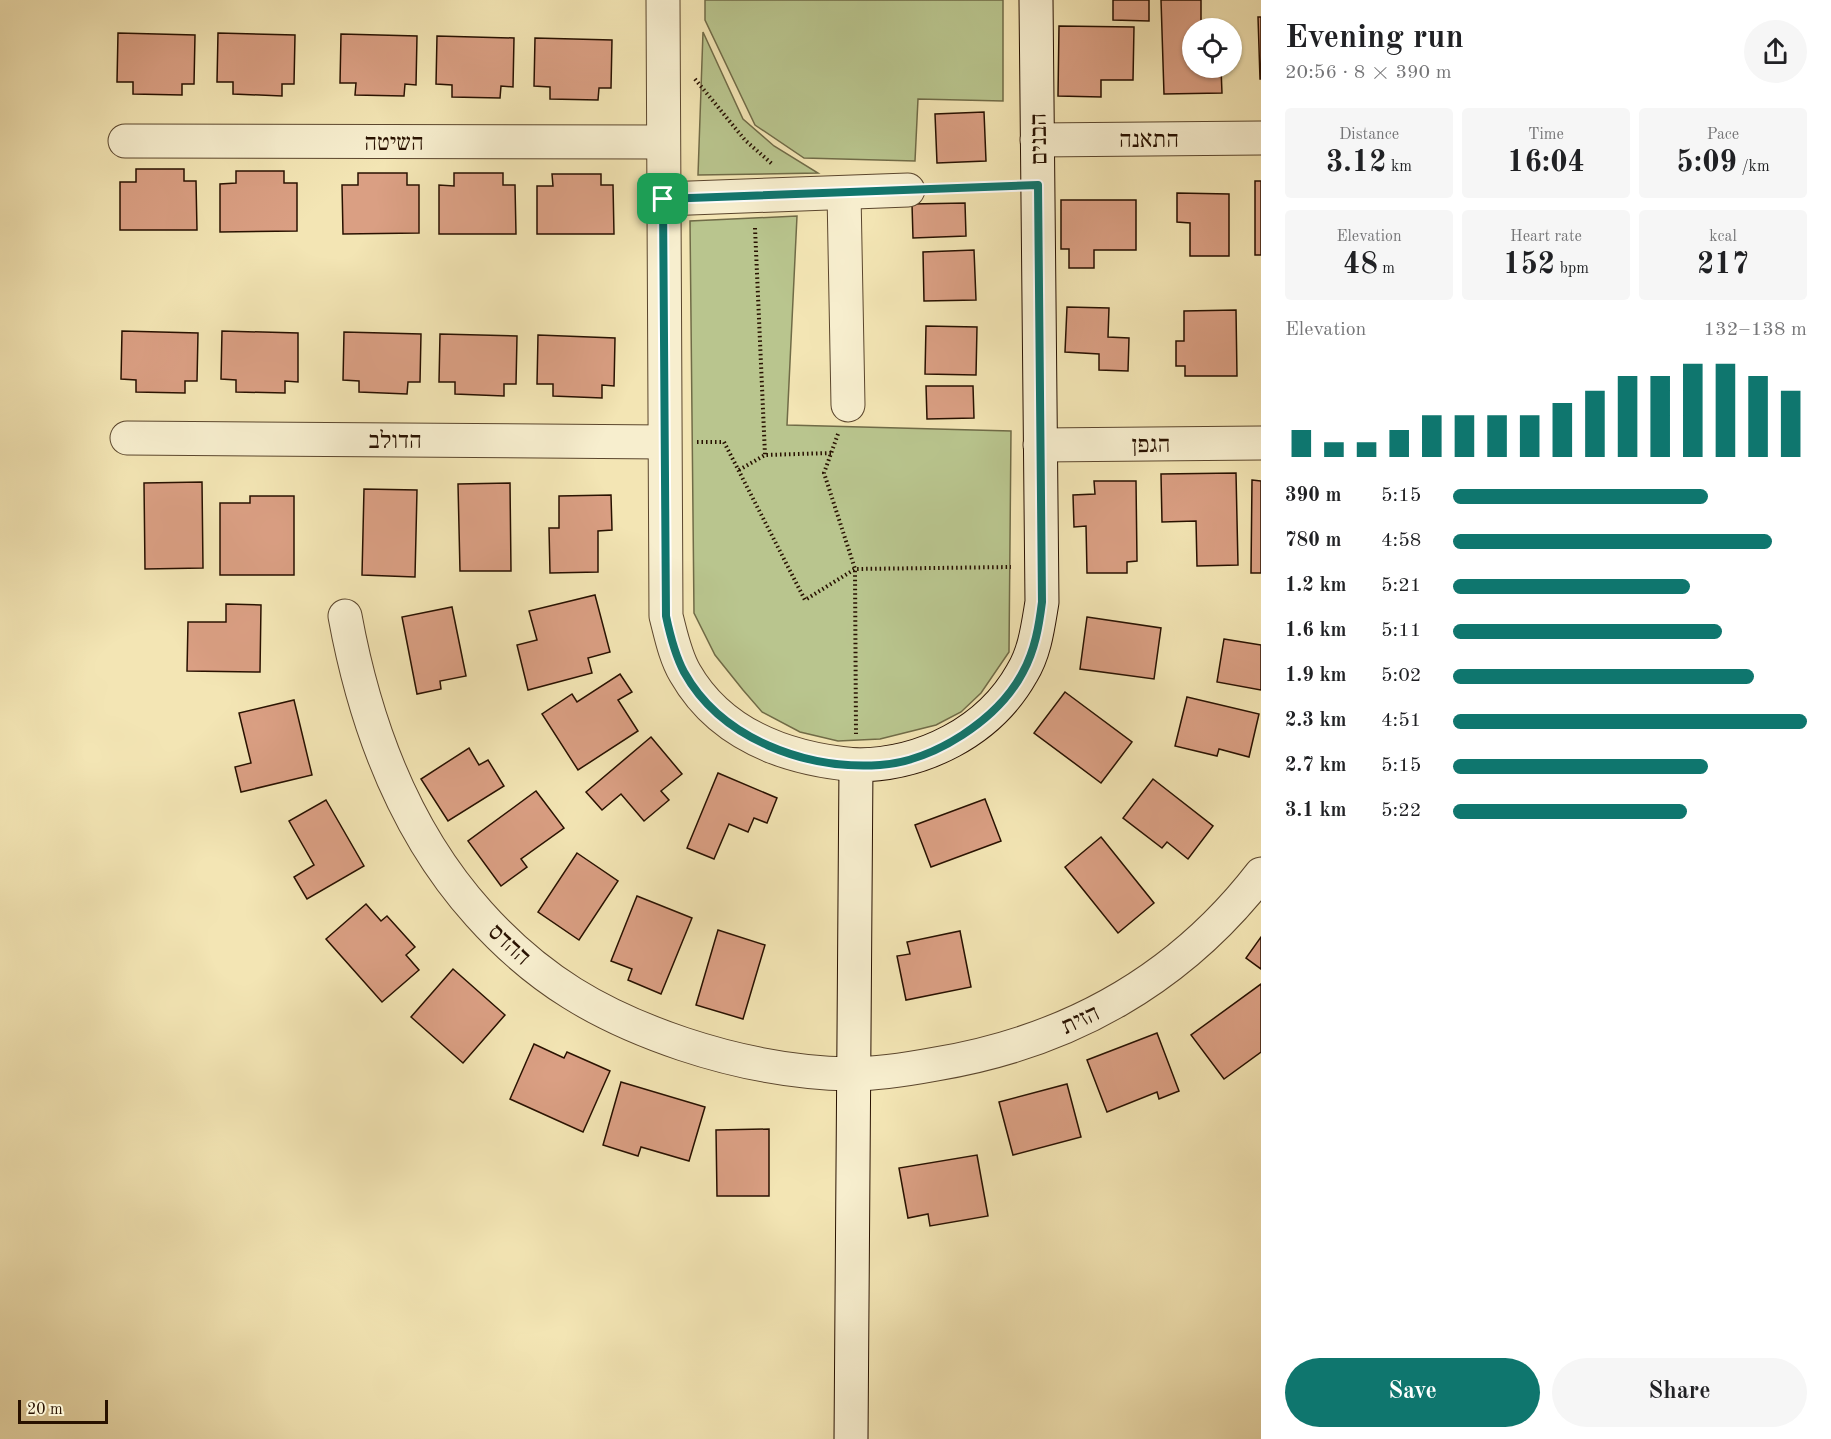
<!DOCTYPE html>
<html lang="en">
<head>
<meta charset="utf-8">
<style>
  body { margin:0; font-family:"Old Standard TT","Frank Ruhl Libre",serif; background:#f6f6f6; color:#202124; height:100vh; display:flex; flex-direction:column; font-size:22px; white-space:nowrap }
  * { box-sizing:border-box; margin:0 }
  p { font-size:20px; color:#757577 }
  .icon { flex:none; width:33px; height:33px; fill:none; stroke:currentColor; stroke-width:2; stroke-linecap:round; stroke-linejoin:round }
  .map { position:relative; flex:1; overflow:hidden }
  .side { display:flex; flex-direction:column; background:#fff; width:570px }
  .side>* { flex:none }
  .controls { position:absolute; left:1182px; top:18px; display:grid; gap:12px }
  .controls a { display:grid; place-items:center; width:60px; height:60px; border-radius:50%; background:#fff; box-shadow:0 2px 4px #0004; font-size:30px }
  .scale { position:absolute; left:18px; bottom:15px; width:90px; box-sizing:border-box; padding-left:6px; border:3px solid #281100; border-top:0; font-size:16px; line-height:21px; white-space:nowrap; color:#281100; -webkit-text-stroke:4px #f7eece; paint-order:stroke }
  .pin { position:absolute; display:grid; place-items:center; width:51px; height:51px; color:#fff; margin:-26px; border-radius:12px; box-shadow:0 3px 9px #0006 }
  .round { display:grid; place-items:center; flex:none; width:63px; height:63px; border-radius:32px; background:#f6f6f6 }
  .head { display:flex; align-items:center; justify-content:space-between; height:102px; padding:0 24px }
  h1 { font-size:33px; font-weight:800; line-height:45px }
  .stats { display:grid; grid-template-columns:repeat(3,1fr); gap:9px; height:102px; padding:6px 24px }
  .stats div { display:grid; align-content:center; border-radius:6px; background:#f6f6f6; text-align:center }
  .stats b { font-size:30px; font-weight:800 }
  .stats small { font-size:16px; font-weight:400 }
  .stats p { font-size:16px }
  .chart { height:168px; padding:12px 24px }
  .chart p { display:flex; justify-content:space-between }
  .chart svg { width:100%; height:108px; margin-top:6px; stroke:#0f766e; stroke-width:6 }
  .primary-button { display:flex; gap:12px; margin-top:auto; padding:12px 24px }
  .primary-button a { flex:1; height:69px; border-radius:36px; background:#0f766e; color:#fff; font-size:24px; font-weight:800; line-height:69px; text-align:center }
  .primary-button a+a { background:#f6f6f6; color:#202124 }
  ul { padding:0 24px; list-style:none; font-size:20px }
  li { display:grid; grid-template-columns:96px 72px 1fr; align-items:center; height:45px }
  li i { height:15px; border-radius:8px; background:#0f766e }
  main { display:flex; flex:1; min-height:0 }
  .map>svg:first-child { display:block }
  .green { fill:#b9c58e; stroke:#706b47; stroke-width:1.5 }
  .building { fill:#da9f83; stroke:#281100; stroke-width:1.5 }
  .lines { fill:none; stroke-linecap:round; stroke-linejoin:round }
  .minor-casing { stroke:#5b462d; stroke-width:35 }
  .secondary-casing { stroke:#281100; stroke-width:35 }
  .path { stroke:#281100; stroke-width:4; stroke-dasharray:1.5 3; stroke-linecap:butt }
  .minor { stroke:#f7eece; stroke-width:33 }
  .secondary { stroke:#f7eece; stroke-width:33 }
  .route-casing { stroke:#fff; stroke-width:12 }
  .route { stroke:#0f766e; stroke-width:8 }
  .labels { text-anchor:middle; stroke-width:4.5; stroke-linejoin:round; paint-order:stroke }
  .street-label { font-size:24px; fill:#281100; stroke:#f7eece }
</style>
</head>
<body>
<main>
<div class="map">
<svg width="1261" height="1439" viewBox="0 0 1261 1439">
  <rect width="100%" height="100%" fill="#f3e5b4"/>
  <filter id="stains"><feTurbulence type="fractalNoise" baseFrequency=".00333" numOctaves="4"/><feColorMatrix values="0 0 0 0 .2 0 0 0 0 .09 0 0 0 0 .02 0 0 0 .5 -.17"/></filter>
  <radialGradient id="worn" r=".72"><stop offset=".6" stop-color="#630" stop-opacity="0"/><stop offset="1" stop-color="#630" stop-opacity=".3"/></radialGradient>
  <g class="green">
    <path d="M705,0H1003V101L918,99L915,161L804,158L755,125L705,20Z"/>
    <path d="M703,32L743,119L774,146L818,173L698,175Z"/>
    <path d="M797,216L787,425L1011,431L1009,652L981,693L961,712L936,725L880,739L838,741L800,732L762,712L743,690L715,655L694,613L690,221Z"/>
  </g>
  <g class="building">
    <path d="M1113,0H1149V21L1113,20Z"/>
    <path d="M1161,0H1201V28H1192V68H1221L1222,93L1164,94Z"/>
    <path d="M1258,17H1261V79H1260Z"/>
    <path d="M1059,26L1134,27L1133,80H1101V97L1058,96Z"/>
    <path d="M118,33L195,35L194,84H182V95L133,94V82H117Z"/>
    <path d="M218,33L295,35L294,84H282V96L233,94V82H217Z"/>
    <path d="M341,34L417,36L416,85L405,84L404,96L355,95L356,83H340Z"/>
    <path d="M437,36L514,38L513,87L501,86L500,98L452,97V85L436,84Z"/>
    <path d="M535,38L612,40L611,88H599L598,100L550,99V87L534,86Z"/>
    <path d="M984,112L986,161L937,163L935,114Z"/>
    <path d="M136,169H184V181H196L197,230H120V182H136Z"/>
    <path d="M236,171H284V183H297V231L220,232V184L236,183Z"/>
    <path d="M358,173H407V185H419V233L343,234L342,185H358Z"/>
    <path d="M454,173H503V185H515L516,234H439V185L454,186Z"/>
    <path d="M552,174H601V185H613L614,234H537V186H553Z"/>
    <rect x="1255" y="181" width="6" height="74"/>
    <path d="M1177,193L1229,194V256H1190V223L1177,222Z"/>
    <path d="M1061,200H1136V250H1094V268H1069V249H1061Z"/>
    <path d="M965,203L966,236L913,238L912,204Z"/>
    <path d="M974,250L976,300L924,301L923,252Z"/>
    <path d="M1067,307L1109,308L1108,337L1129,338L1128,371L1099,370V354L1065,352Z"/>
    <path d="M1236,310L1237,376H1185V366H1176V341H1184V311Z"/>
    <path d="M926,326L977,327L976,375L925,374Z"/>
    <path d="M122,331L198,333L197,381H185V393L136,392V380L121,379Z"/>
    <path d="M222,331L298,333V382L285,381V393L236,392V380L221,379Z"/>
    <path d="M344,332L421,334L420,382H408L407,394L359,392V381L343,380Z"/>
    <path d="M440,334L517,336L516,384H504V396L455,394V382H439Z"/>
    <path d="M538,335L615,338L614,386L602,385V398L553,396V384H537Z"/>
    <path d="M926,386H973L974,418L927,419Z"/>
    <path d="M1236,473L1238,565L1197,566L1196,521L1162,522L1161,474Z"/>
    <path d="M1252,480L1261,481V573H1251Z"/>
    <path d="M1094,481H1136L1137,561L1127,562V573H1087L1086,526L1074,527L1073,495L1095,494Z"/>
    <path d="M202,482L203,568L145,569L144,483Z"/>
    <path d="M510,483L511,571H460L458,484Z"/>
    <path d="M364,489L417,490L415,577L362,575Z"/>
    <path d="M611,495L612,530L598,531V572L550,573L549,528H559V496Z"/>
    <path d="M250,496H294V575H220V503H250Z"/>
    <path d="M595,595L610,652L588,658L592,673L528,690L517,645L537,640L529,611Z"/>
    <path d="M226,604L261,605L260,672L187,671L188,622H226Z"/>
    <path d="M452,607L466,676L440,681L441,689L417,694L402,617Z"/>
    <path d="M1087,617L1161,628L1154,679L1080,669Z"/>
    <path d="M1224,639L1261,645V690L1217,682Z"/>
    <path d="M620,674L632,692L618,700L638,731L578,770L542,714L572,694L577,702Z"/>
    <path d="M1065,692L1132,742L1101,783L1034,733Z"/>
    <path d="M1187,697L1259,714L1249,757L1219,749L1217,756L1175,746Z"/>
    <path d="M294,700L312,775L241,792L235,767L251,763L239,713Z"/>
    <path d="M651,737L682,774L661,791L669,800L644,821L621,794L602,810L586,792Z"/>
    <path d="M469,748L479,765L488,760L504,786L448,821L421,779Z"/>
    <path d="M718,773L777,798L767,823L754,818L748,832L729,824L714,859L687,848Z"/>
    <path d="M1153,779L1213,826L1188,859L1167,842L1162,848L1123,818Z"/>
    <path d="M536,791L564,828L521,859L527,867L501,886L468,841Z"/>
    <path d="M985,799L1001,841L931,867L915,825Z"/>
    <path d="M326,800L364,866L307,899L294,877L314,865L289,821Z"/>
    <path d="M1101,837L1154,903L1118,933L1065,867Z"/>
    <path d="M577,853L618,881L579,940L538,912Z"/>
    <path d="M637,896L692,918L661,994L628,980L632,969L611,961Z"/>
    <path d="M366,904L381,921L387,916L415,947L406,955L419,970L382,1002L326,939Z"/>
    <path d="M718,930L765,945L743,1019L696,1005Z"/>
    <path d="M960,931L971,987L906,1000L897,956L910,954L907,942Z"/>
    <path d="M1261,937V969L1246,958Z"/>
    <path d="M453,969L505,1015L463,1063L411,1017Z"/>
    <path d="M1261,984V1052L1224,1079L1191,1035Z"/>
    <path d="M1157,1033L1179,1091L1159,1099L1157,1092L1107,1112L1087,1060Z"/>
    <path d="M534,1044L564,1058L567,1052L610,1071L583,1132L510,1099Z"/>
    <path d="M621,1082L705,1107L689,1161L641,1147L638,1156L603,1145Z"/>
    <path d="M1067,1084L1081,1137L1013,1155L999,1102Z"/>
    <path d="M769,1129V1196H717L716,1130Z"/>
    <path d="M977,1155L988,1216L930,1226L928,1214L908,1218L899,1168Z"/>
  </g>
  <g class="lines">
    <defs>
      <g id="minor">
        <path d="M663,0L666,616C671,635 675,656 685,673C721,736 788,759 856,765"/>
        <path d="M1037,140L1261,138"/>
        <path d="M125,141L663,142"/>
        <path d="M844,193L848,405"/>
        <path d="M664,199L908,190"/>
        <path d="M127,438L664,442"/>
        <path d="M1040,445L1261,443"/>
        <path d="M345,616C365,725 404,831 479,914C538,980 600,1016 683,1044C737,1062 794,1073 851,1074C879,1074 909,1069 936,1064C1068,1042 1179,980 1261,874"/>
      </g>
      <path id="secondary" d="M851,1439L856,765C922,765 989,732 1022,673C1035,652 1038,626 1042,602L1036,0"/>
    </defs>
    <use href="#minor" class="minor-casing"/>
    <use href="#secondary" class="secondary-casing"/>
    <g class="path">
      <path d="M695,79L745,140L772,164"/>
      <path d="M939,189L1006,186"/>
      <path d="M755,228L765,455"/>
      <path d="M838,434L824,473L855,569L856,734"/>
      <path d="M697,442H724L805,600L855,569L1011,567"/>
      <path d="M739,470L765,455L831,453"/>
    </g>
    <use href="#minor" class="minor"/>
    <use href="#secondary" class="secondary"/>
  </g>
  <g class="lines">
    <defs>
      <path id="route" d="M1038,185L1042,602C1039,626 1035,650 1023,672C998,720 934,761 880,765C806,770 721,739 684,672C675,655 670,635 666,616L663,199Z"/>
    </defs>
    <use href="#route" class="route-casing"/>
    <use href="#route" class="route"/>
  </g>
  <g class="labels">
    <g class="street-label">
      <text transform="translate(1038 139) rotate(-91)" y="8">הבנים</text>
      <text x="1149" y="147">התאנה</text>
      <text x="394" y="150">השיטה</text>
      <text x="395" y="448">הדולב</text>
      <text transform="translate(1151 444) rotate(-1)" y="8">הגפן</text>
      <text transform="translate(510 944) rotate(43)" y="8">ההדס</text>
      <text transform="translate(1080 1019) rotate(-25)" y="8">הזית</text>
    </g>
  </g>
  <rect width="100%" height="100%" filter="url(#stains)"/>
  <rect width="100%" height="100%" fill="url(#worn)"/>
</svg>
<div class="controls">
<a><svg class="icon" aria-label="locate" viewBox="0 0 24 24"><circle cx="12" cy="12" r="6"/><path d="M12 2v4M12 18v4M2 12h4M18 12h4"/></svg></a>
</div>
<div class="scale">20 m</div>
<div class="pin" style="left:663px;top:199px;background:#1e9e55"><svg class="icon" aria-label="arrive" viewBox="0 0 24 24"><path d="M6 21V4h12l-3 4 3 4H6"/></svg></div>
</div>
<section class="side">
<div class="head"><div><h1>Evening run</h1><p>20:56 · 8 × 390 m</p></div><a class="round"><svg class="icon" aria-label="share" viewBox="0 0 24 24"><path d="M12 15V3M7 8l5-5 5 5M5 13v7h14v-7"/></svg></a></div>
<div class="stats">
<div><p>Distance</p><b>3.12<small> km</small></b></div>
<div><p>Time</p><b>16:04</b></div>
<div><p>Pace</p><b>5:09<small> /km</small></b></div>
</div>
<div class="stats">
<div><p>Elevation</p><b>48<small> m</small></b></div>
<div><p>Heart rate</p><b>152<small> bpm</small></b></div>
<div><p>kcal</p><b>217</b></div>
</div>
<div class="chart"><p><span>Elevation</span>132–138 m</p>
<svg viewBox="0 0 160 44" preserveAspectRatio="none"><path d="M5 44V33M15 44V38M25 44V38M35 44V33M45 44V27M55 44V27M65 44V27M75 44V27M85 44V22M95 44V17M105 44V11M115 44V11M125 44V6M135 44V6M145 44V11M155 44V17"/></svg>
</div>
<ul>
<li><b>390 m</b>5:15<i style="width:72%"></i></li>
<li><b>780 m</b>4:58<i style="width:90%"></i></li>
<li><b>1.2 km</b>5:21<i style="width:67%"></i></li>
<li><b>1.6 km</b>5:11<i style="width:76%"></i></li>
<li><b>1.9 km</b>5:02<i style="width:85%"></i></li>
<li><b>2.3 km</b>4:51<i style="width:100%"></i></li>
<li><b>2.7 km</b>5:15<i style="width:72%"></i></li>
<li><b>3.1 km</b>5:22<i style="width:66%"></i></li>
</ul>
<div class="primary-button"><a>Save</a><a>Share</a></div>
</section>
</main>
</body>
</html>
